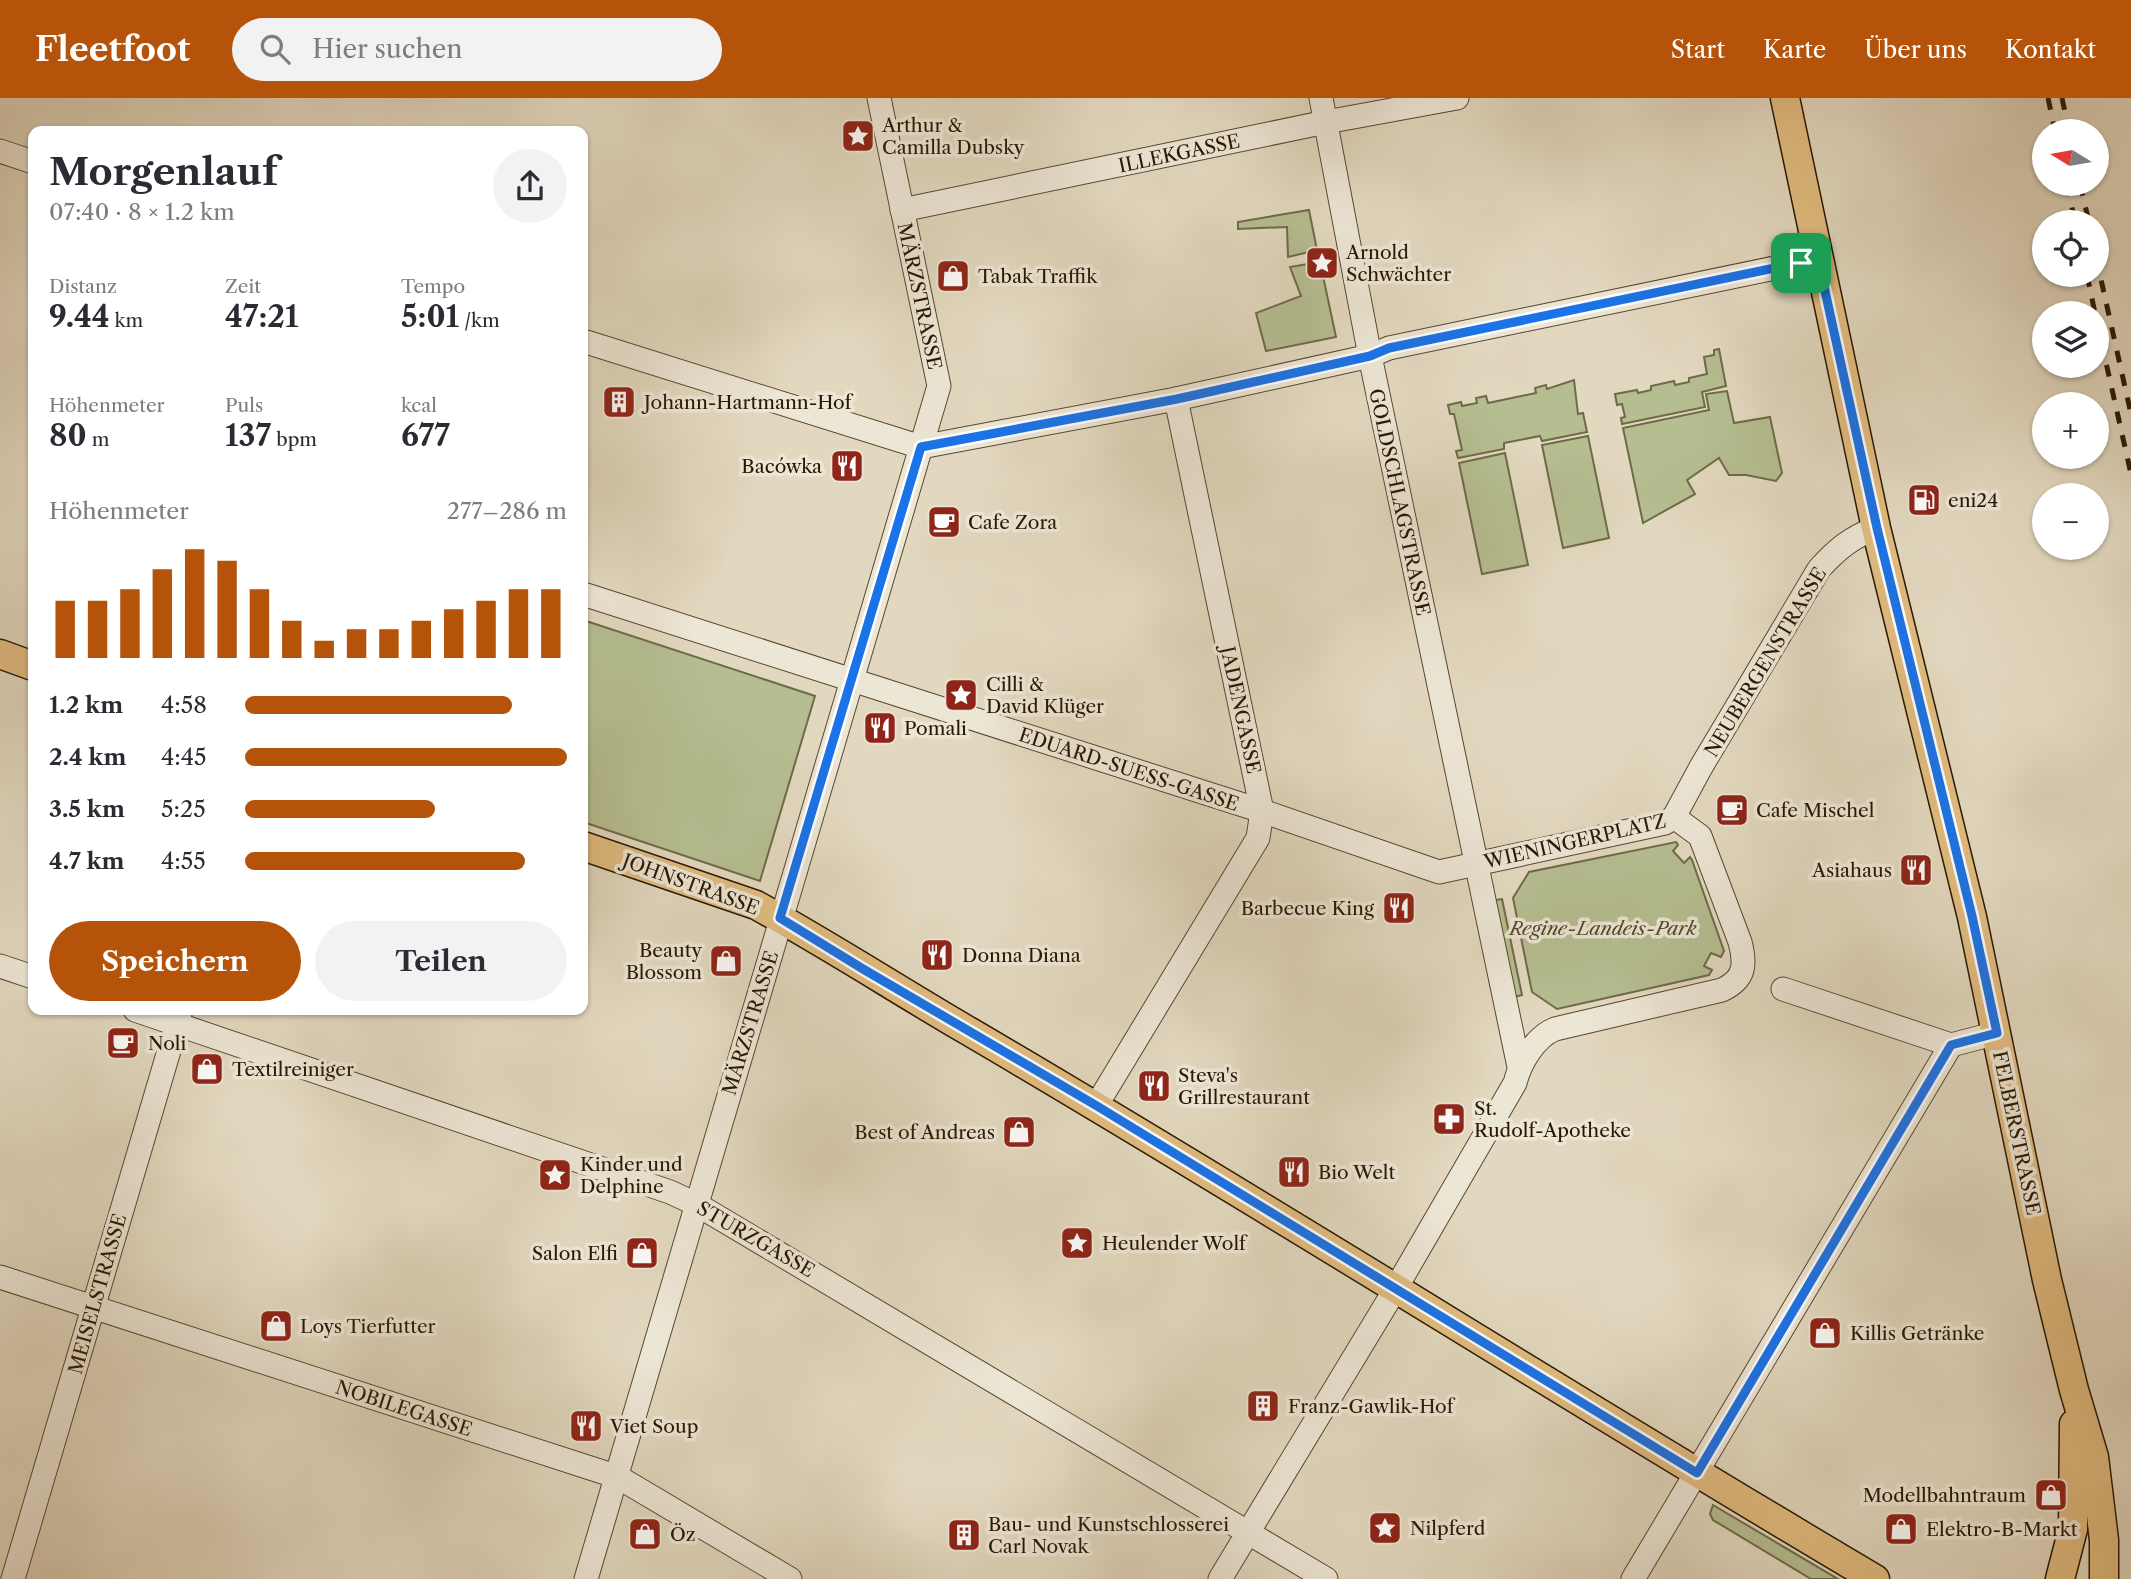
<!DOCTYPE html>
<html lang="de">
<head>
<meta charset="utf-8">
<style>
  body { margin:0; font-family:"Libre Caslon Text",serif; background:#f2f2f3; color:#2b2b33; height:100vh; display:flex; flex-direction:column; font-size:26px; white-space:nowrap }
  * { box-sizing:border-box; margin:0 }
  p { font-size:23px; color:#7c7c81 }
  .icon { flex:none; width:38px; height:38px; fill:none; stroke:currentColor; stroke-width:2; stroke-linecap:round; stroke-linejoin:round }
  .map { position:relative; flex:1; overflow:hidden }
  .details { position:absolute; left:28px; top:28px; width:560px; height:889px; display:flex; flex-direction:column; background:#fff; border-radius:14px; box-shadow:0 2px 5px #0004 }
  .details>* { flex:none }
  .needle { width:46px; rotate:281deg }
  .tools { position:absolute; left:2032px; top:21px; display:grid; gap:14px }
  .tools a { display:grid; place-items:center; width:77px; height:77px; border-radius:50%; background:#fff; box-shadow:0 2px 5px #0004; font-size:35px }
  .pin { position:absolute; display:grid; place-items:center; width:60px; height:60px; color:#fff; margin:-30px; border-radius:14px; box-shadow:0 4px 10px #0006 }
  .round { display:grid; place-items:center; flex:none; width:74px; height:74px; border-radius:37px; background:#f2f2f3 }
  .overview { display:flex; align-items:center; justify-content:space-between; height:119px; padding:0 21px }
  h1 { font-size:38px; font-weight:700; line-height:52px }
  .figures { display:grid; grid-template-columns:repeat(3,1fr); gap:10px; height:119px; padding:7px 21px }
  .figures div { display:grid; align-content:center }
  .figures b { font-size:30px; font-weight:700 }
  .figures small { font-size:19px; font-weight:400 }
  .figures p { font-size:19px }
  .chart { height:196px; padding:14px 21px }
  .chart p { display:flex; justify-content:space-between }
  .chart svg { width:100%; height:126px; margin-top:7px; stroke:#b45309; stroke-width:6 }
  .action { display:flex; gap:14px; margin-top:auto; padding:14px 21px }
  .action a { flex:1; height:80px; border-radius:42px; background:#b45309; color:#fff; font-size:28px; font-weight:700; line-height:80px; text-align:center }
  .action a+a { background:#f2f2f3; color:#2b2b33 }
  ul { padding:0 21px; list-style:none; font-size:23px }
  li { display:grid; grid-template-columns:112px 84px 1fr; align-items:center; height:52px }
  li i { height:18px; border-radius:9px; background:#b45309 }
  header { display:flex; align-items:center; gap:42px; box-sizing:border-box; height:98px; padding:0 35px; background:#b45309; color:#fff }
  header strong { font-size:33px }
  nav { display:flex; gap:38px; margin-inline-start:auto; font-size:24px }
  .search { width:490px; height:63px; background:#f2f2f3; display:flex; align-items:center; gap:18px; box-sizing:border-box; padding:0 24px; border-radius:38px; color:#7c7c81; font-size:26px }
  .map>svg:first-child { display:block }
  .green { fill:#b5be91; stroke:#6f6a49; stroke-width:2 }
  .lines { fill:none; stroke-linecap:round; stroke-linejoin:round }
  .minor-casing { stroke:#574730; stroke-width:25 }
  .major-casing { stroke:#291701; stroke-width:31 }
  .minor { stroke:#ece6d5; stroke-width:23 }
  .major { stroke:#e1bc80; stroke-width:28 }
  .rail { stroke:#291701; stroke-width:5; stroke-dasharray:12 12; stroke-linecap:butt }
  .route-casing { stroke:#fff; stroke-width:14 }
  .route { stroke:#1a73e8; stroke-width:9 }
  .labels { text-anchor:middle; stroke-width:7; stroke-linejoin:round; paint-order:stroke }
  .poi-label { font-size:19px; fill:#291701; stroke:#ece6d5; text-anchor:start }
  .street-label { font-size:19px; fill:#291701; stroke:#ece6d5 }
  .park-label { font-size:19px; font-style:italic; fill:#53492c; stroke:#ece6d5 }
</style>
</head>
<body>
<header>
<strong>Fleetfoot</strong>
<div class="search"><svg class="icon" aria-label="search" viewBox="0 0 24 24"><circle cx="10" cy="10" r="6"/><path d="M15 15l6 6"/></svg>Hier suchen</div>
<nav><a>Start</a><a>Karte</a><a>Über uns</a><a>Kontakt</a></nav>
</header>
<div class="map">
<svg width="2131" height="1481" viewBox="0 0 2131 1481">
  <rect width="100%" height="100%" fill="#e2d8bf"/>
  <filter id="stains"><feTurbulence type="fractalNoise" baseFrequency=".00286" numOctaves="4"/><feColorMatrix values="0 0 0 0 .2 0 0 0 0 .09 0 0 0 0 .02 0 0 0 .5 -.17"/></filter>
  <radialGradient id="worn" r=".72"><stop offset=".6" stop-color="#630" stop-opacity="0"/><stop offset="1" stop-color="#630" stop-opacity=".3"/></radialGradient>
  <g class="green">
    <path d="M1309,112L1317,152L1288,159L1287,129L1238,131V124Z"/>
    <path d="M1320,164L1336,239L1266,253L1256,215L1301,198L1290,169Z"/>
    <path d="M1719,251L1726,288L1702,294L1705,309L1622,326L1621,320L1625,319L1622,306L1617,307L1615,296L1637,292L1638,295L1651,292V288L1674,283L1675,287L1689,284V280L1707,276L1704,259L1714,257V252Z"/>
    <path d="M1574,282L1578,316L1583,315L1587,334L1542,343L1540,338L1504,345V351L1458,360L1456,353L1462,352L1454,316H1450L1448,307L1461,304L1462,308L1477,305L1476,300L1486,298L1488,305L1536,295L1535,290L1546,287L1547,291Z"/>
    <path d="M1727,293L1734,325L1770,319L1782,375L1776,383L1746,377H1729L1719,360L1687,382L1695,396L1643,425L1623,330L1709,312L1706,296Z"/>
    <path d="M1588,338L1609,440L1563,450L1542,347Z"/>
    <path d="M1505,355L1528,467L1482,476L1459,365Z"/>
    <path d="M583,522L815,598L760,783L583,724Z"/>
    <path d="M1676,744L1678,747L1673,753L1684,765L1690,759L1692,762L1724,853L1721,859L1711,855L1704,868L1712,872L1709,877L1557,911L1532,894L1513,800L1529,774Z"/>
    <path d="M1502,801L1522,897L1514,899L1495,802Z"/>
    <path d="M1713,1407L1838,1481H1811L1713,1422L1710,1416Z"/>
  </g>
  <g class="lines">
    <defs>
      <g id="minor">
        <path d="M1321,0L1370,258L1519,969"/>
        <path d="M0,53L33,64"/>
        <path d="M902,112L1326,24L1457,0"/>
        <path d="M583,243L921,349L1176,301L1370,258L1389,250L1818,161"/>
        <path d="M583,496L1262,713L1439,774L1665,725L1674,719L1701,669L1819,471C1837,451 1852,439 1876,430"/>
        <path d="M0,868L33,879"/>
        <path d="M1783,891L1951,947L1997,935"/>
        <path d="M135,912L670,1094L696,1106L1326,1481"/>
        <path d="M1096,1008L1258,740L1262,713L1176,301"/>
        <path d="M0,1179L618,1379L790,1481"/>
        <path d="M13,1481L181,912"/>
        <path d="M586,1481L939,288L879,0"/>
        <path d="M1220,1481L1396,1190L1515,985C1520,965 1535,939 1555,931L1722,892C1745,881 1746,867 1740,844L1700,738L1674,719"/>
        <path d="M1633,1481L1951,947"/>
      </g>
      <g id="major">
        <path d="M1785,0L1876,430L1972,819L2047,1182L2074,1292L2094,1359L2104,1442V1481"/>
        <path d="M0,556L33,568"/>
        <path d="M583,748L756,807C827,846 895,890 965,931C1271,1110 1570,1301 1875,1481"/>
        <path d="M2060,1481L2073,1431L2074,1326"/>
      </g>
    </defs>
    <use href="#minor" class="minor-casing"/>
    <use href="#major" class="major-casing"/>
    <use href="#minor" class="minor"/>
    <use href="#major" class="major"/>
    <g class="rail">
      <path d="M2048,0L2055,33"/>
      <path d="M2062,0L2069,33"/>
      <path d="M2067,86L2075,124"/>
      <path d="M2080,86L2089,124"/>
      <path d="M2096,159L2131,316"/>
      <path d="M2087,177L2095,215"/>
      <path d="M2096,220L2131,376"/>
    </g>
  </g>
  <g class="lines">
    <defs>
      <path id="route" d="M1818,161L1877,430L1972,818L1997,935L1951,947L1697,1375L1097,1008L863,871L780,820L921,349L1177,301L1370,258L1389,250Z"/>
    </defs>
    <use href="#route" class="route-casing"/>
    <use href="#route" class="route"/>
  </g>
  <defs>
    <symbol id="sight-square" viewBox="-11 -11 22 22"><rect x="-9" y="-9" width="18" height="18" rx="4" fill="#8f2418" stroke="#ece6d5"/><path d="M0-6L1.8-2.2L6-1.7L2.9 1.2L3.7 5.4L0 3.3L-3.7 5.4L-2.9 1.2L-6-1.7L-1.8-2.2Z" fill="#fff"/></symbol>
    <symbol id="shop-square" viewBox="-11 -11 22 22"><rect x="-9" y="-9" width="18" height="18" rx="4" fill="#8f2418" stroke="#ece6d5"/><path d="M-5-2.5h2.3a2.7 3.5 0 0 1 5.4 0H5L5.5 6h-11ZM-1.5-2.5h3a1.5 2.3 0 0 0-3 0Z" fill="#fff"/></symbol>
    <symbol id="building-square" viewBox="-11 -11 22 22"><rect x="-9" y="-9" width="18" height="18" rx="4" fill="#8f2418" stroke="#ece6d5"/><path d="M-4-6H4V6H1V3H-1V6H-4ZM-2.5-4.3h1.7v1.8h-1.7ZM.8-4.3h1.7v1.8H.8ZM-2.5-1h1.7V.8h-1.7ZM.8-1h1.7V.8H.8Z" fill="#fff"/></symbol>
    <symbol id="restaurant-square" viewBox="-11 -11 22 22"><rect x="-9" y="-9" width="18" height="18" rx="4" fill="#8f2418" stroke="#ece6d5"/><path d="M-5-6h1v4h1v-4h1v4h1v-4h1v5L-1.5 .5V6h-2V.5L-5-1ZM5-6V6H3V1.5H1.5Q1.5-4 5-6Z" fill="#fff"/></symbol>
    <symbol id="fuel-square" viewBox="-11 -11 22 22"><rect x="-9" y="-9" width="18" height="18" rx="4" fill="#8f2418" stroke="#ece6d5"/><path d="M-5.5-6h7V0h2V4h1.3V-2.5L3-4.5l.8-.8L6-3V5H2.5V1h-1V6h-7ZM-4.2-4.7v3.2H.2V-4.7Z" fill="#fff"/></symbol>
    <symbol id="cafe-square" viewBox="-11 -11 22 22"><rect x="-9" y="-9" width="18" height="18" rx="4" fill="#8f2418" stroke="#ece6d5"/><path d="M-5.5-4.5H6V0H3Q3 3.5 0 3.5H-2.5Q-5.5 3.5-5.5 0ZM3-3.2v2h1.7v-2ZM-6 4.5H4V6H-6Z" fill="#fff"/></symbol>
    <symbol id="pharmacy-square" viewBox="-11 -11 22 22"><rect x="-9" y="-9" width="18" height="18" rx="4" fill="#8f2418" stroke="#ece6d5"/><path d="M-2-6h4v4h4v4h-4v4h-4v-4h-4v-4h4Z" fill="#fff"/></symbol>
  </defs>
  <g fill-rule="evenodd">
    <use href="#sight-square" x="839" y="19" width="38" height="38"/>
    <use href="#sight-square" x="1303" y="146" width="38" height="38"/>
    <use href="#shop-square" x="934" y="159" width="38" height="38"/>
    <use href="#building-square" x="600" y="285" width="38" height="38"/>
    <use href="#restaurant-square" x="828" y="349" width="38" height="38"/>
    <use href="#fuel-square" x="1905" y="383" width="38" height="38"/>
    <use href="#cafe-square" x="925" y="405" width="38" height="38"/>
    <use href="#sight-square" x="942" y="578" width="38" height="38"/>
    <use href="#restaurant-square" x="861" y="611" width="38" height="38"/>
    <use href="#cafe-square" x="1713" y="693" width="38" height="38"/>
    <use href="#restaurant-square" x="1897" y="753" width="38" height="38"/>
    <use href="#restaurant-square" x="1380" y="791" width="38" height="38"/>
    <use href="#restaurant-square" x="918" y="838" width="38" height="38"/>
    <use href="#shop-square" x="707" y="844" width="38" height="38"/>
    <use href="#cafe-square" x="104" y="926" width="38" height="38"/>
    <use href="#shop-square" x="188" y="952" width="38" height="38"/>
    <use href="#restaurant-square" x="1135" y="969" width="38" height="38"/>
    <use href="#pharmacy-square" x="1430" y="1002" width="38" height="38"/>
    <use href="#shop-square" x="1000" y="1015" width="38" height="38"/>
    <use href="#restaurant-square" x="1275" y="1055" width="38" height="38"/>
    <use href="#sight-square" x="536" y="1058" width="38" height="38"/>
    <use href="#sight-square" x="1058" y="1126" width="38" height="38"/>
    <use href="#shop-square" x="623" y="1136" width="38" height="38"/>
    <use href="#shop-square" x="257" y="1209" width="38" height="38"/>
    <use href="#shop-square" x="1806" y="1216" width="38" height="38"/>
    <use href="#building-square" x="1244" y="1289" width="38" height="38"/>
    <use href="#restaurant-square" x="567" y="1309" width="38" height="38"/>
    <use href="#shop-square" x="2032" y="1378" width="38" height="38"/>
    <use href="#sight-square" x="1366" y="1411" width="38" height="38"/>
    <use href="#shop-square" x="1882" y="1412" width="38" height="38"/>
    <use href="#shop-square" x="626" y="1417" width="38" height="38"/>
    <use href="#building-square" x="945" y="1418" width="38" height="38"/>
  </g>
  <g class="labels">
    <g class="poi-label">
      <text x="882" y="34">Arthur &amp;<tspan x="882" dy="22">Camilla Dubsky</tspan></text>
      <text x="1346" y="161">Arnold<tspan x="1346" dy="22">Schwächter</tspan></text>
      <text x="978" y="185">Tabak Traffik</text>
      <text x="644" y="311">Johann-Hartmann-Hof</text>
      <text x="822" y="375" text-anchor="end">Bacówka</text>
      <text x="1948" y="409">eni24</text>
      <text x="968" y="431">Cafe Zora</text>
      <text x="986" y="593">Cilli &amp;<tspan x="986" dy="22">David Klüger</tspan></text>
      <text x="904" y="637">Pomali</text>
      <text x="1756" y="719">Cafe Mischel</text>
      <text x="1892" y="779" text-anchor="end">Asiahaus</text>
      <text x="1374" y="817" text-anchor="end">Barbecue King</text>
      <text x="702" y="859" text-anchor="end">Beauty<tspan x="702" dy="22">Blossom</tspan></text>
      <text x="962" y="864">Donna Diana</text>
      <text x="148" y="952">Noli</text>
      <text x="232" y="978">Textilreiniger</text>
      <text x="1178" y="984">Steva's<tspan x="1178" dy="22">Grillrestaurant</tspan></text>
      <text x="1474" y="1017">St.<tspan x="1474" dy="22">Rudolf-Apotheke</tspan></text>
      <text x="995" y="1041" text-anchor="end">Best of Andreas</text>
      <text x="580" y="1073">Kinder und<tspan x="580" dy="22">Delphine</tspan></text>
      <text x="1318" y="1081">Bio Welt</text>
      <text x="1102" y="1152">Heulender Wolf</text>
      <text x="618" y="1162" text-anchor="end">Salon Elfi</text>
      <text x="300" y="1235">Loys Tierfutter</text>
      <text x="1850" y="1242">Killis Getränke</text>
      <text x="1288" y="1315">Franz-Gawlik-Hof</text>
      <text x="610" y="1335">Viet Soup</text>
      <text x="2026" y="1404" text-anchor="end">Modellbahntraum</text>
      <text x="988" y="1433">Bau- und Kunstschlosserei<tspan x="988" dy="22">Carl Novak</tspan></text>
      <text x="1410" y="1437">Nilpferd</text>
      <text x="1926" y="1438">Elektro-B-Markt</text>
      <text x="670" y="1443">Öz</text>
    </g>
    <g class="street-label">
      <text transform="translate(1179 55) rotate(-12)" y="7">ILLEKGASSE</text>
      <text transform="translate(920 198) rotate(78)" y="7">MÄRZSTRASSE</text>
      <text transform="translate(1400 404) rotate(78)" y="7">GOLDSCHLAGSTRASSE</text>
      <text transform="translate(1765 564) rotate(-59)" y="7">NEUBERGENSTRASSE</text>
      <text transform="translate(1241 612) rotate(78)" y="7">JADENGASSE</text>
      <text transform="translate(1129 671) rotate(18)" y="7">EDUARD-SUESS-GASSE</text>
      <text transform="translate(1575 743) rotate(-13)" y="7">WIENINGERPLATZ</text>
      <text transform="translate(691 786) rotate(20)" y="7">JOHNSTRASSE</text>
      <text transform="translate(750 925) rotate(-73)" y="7">MÄRZSTRASSE</text>
      <text transform="translate(2017 1035) rotate(78)" y="7">FELBERSTRASSE</text>
      <text transform="translate(756 1141) rotate(30)" y="7">STURZGASSE</text>
      <text transform="translate(97 1196) rotate(-74)" y="7">MEISELSTRASSE</text>
      <text transform="translate(404 1310) rotate(18)" y="7">NOBILEGASSE</text>
    </g>
    <g class="park-label">
      <text x="1603" y="837">Regine-Landeis-Park</text>
    </g>
  </g>
  <rect width="100%" height="100%" filter="url(#stains)"/>
  <rect width="100%" height="100%" fill="url(#worn)"/>
</svg>
<div class="tools">
<a><svg class="needle" viewBox="-14 -14 28 28"><path d="M0-13l5 13h-10z" fill="#e53935"/><path d="M0 13l5-13h-10z" fill="#7c7c81"/></svg></a>
<a><svg class="icon" aria-label="locate" viewBox="0 0 24 24"><circle cx="12" cy="12" r="6"/><path d="M12 2v4M12 18v4M2 12h4M18 12h4"/></svg></a>
<a><svg class="icon" aria-label="layers" viewBox="0 0 24 24"><path d="M12 4l9 5-9 5-9-5zM3 14l9 5 9-5"/></svg></a>
<a>+</a>
<a>−</a>
</div>
<div class="pin" style="left:1801px;top:165px;background:#1e9e55"><svg class="icon" aria-label="arrive" viewBox="0 0 24 24"><path d="M6 21V4h12l-3 4 3 4H6"/></svg></div>
<section class="details">
<div class="overview"><div><h1>Morgenlauf</h1><p>07:40 · 8 × 1.2 km</p></div><a class="round"><svg class="icon" aria-label="share" viewBox="0 0 24 24"><path d="M12 15V3M7 8l5-5 5 5M5 13v7h14v-7"/></svg></a></div>
<div class="figures">
<div><p>Distanz</p><b>9.44<small> km</small></b></div>
<div><p>Zeit</p><b>47:21</b></div>
<div><p>Tempo</p><b>5:01<small> /km</small></b></div>
</div>
<div class="figures">
<div><p>Höhenmeter</p><b>80<small> m</small></b></div>
<div><p>Puls</p><b>137<small> bpm</small></b></div>
<div><p>kcal</p><b>677</b></div>
</div>
<div class="chart"><p><span>Höhenmeter</span>277–286 m</p>
<svg viewBox="0 0 160 44" preserveAspectRatio="none"><path d="M5 44V24M15 44V24M25 44V20M35 44V13M45 44V6M55 44V10M65 44V20M75 44V31M85 44V38M95 44V34M105 44V34M115 44V31M125 44V27M135 44V24M145 44V20M155 44V20"/></svg>
</div>
<ul>
<li><b>1.2 km</b>4:58<i style="width:83%"></i></li>
<li><b>2.4 km</b>4:45<i style="width:100%"></i></li>
<li><b>3.5 km</b>5:25<i style="width:59%"></i></li>
<li><b>4.7 km</b>4:55<i style="width:87%"></i></li>
</ul>
<div class="action"><a>Speichern</a><a>Teilen</a></div>
</section>
</div>
</body>
</html>
